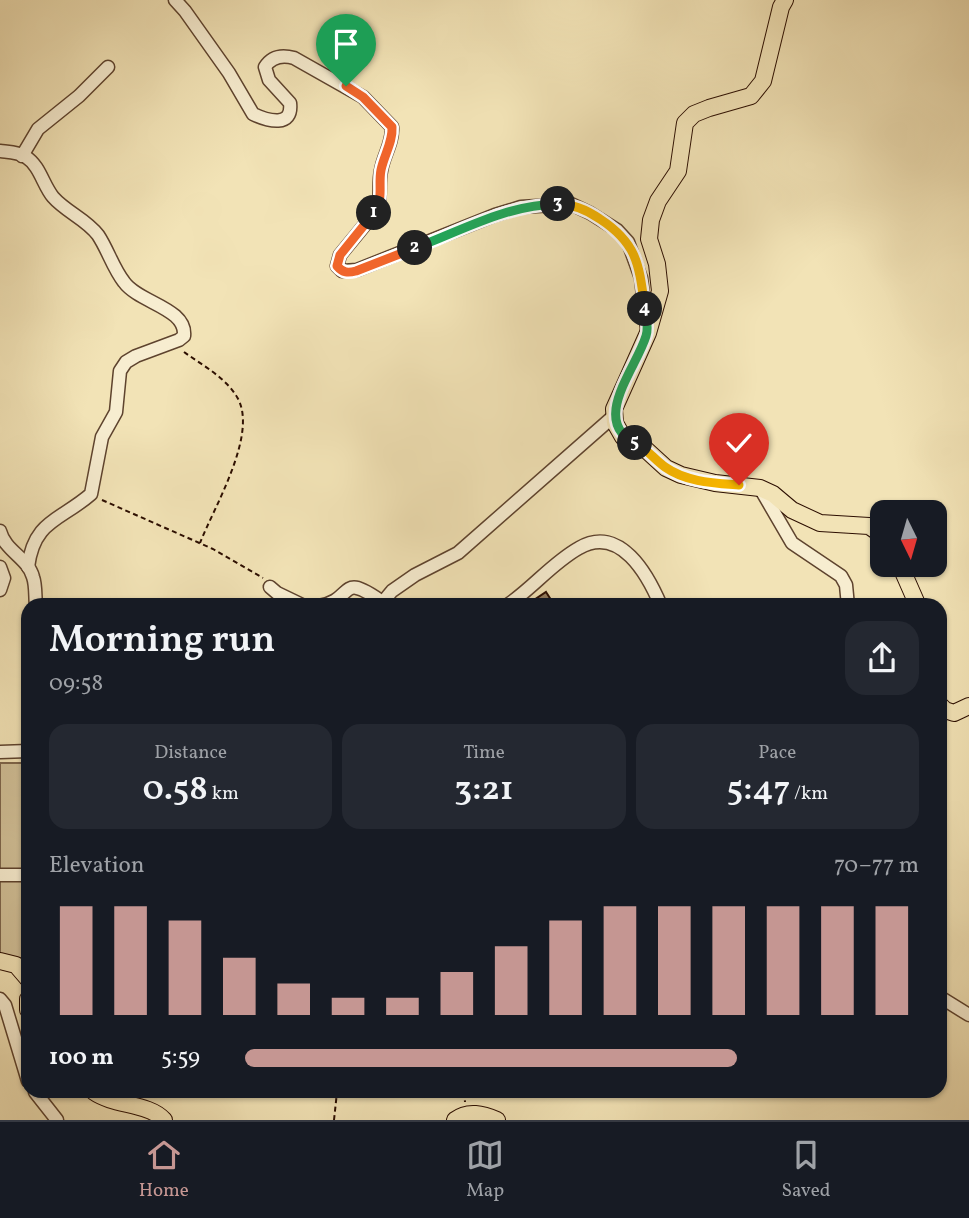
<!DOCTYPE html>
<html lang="en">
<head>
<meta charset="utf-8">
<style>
  body { margin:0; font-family:Vollkorn,serif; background:#242831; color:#f1f3f6; height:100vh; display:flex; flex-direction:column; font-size:26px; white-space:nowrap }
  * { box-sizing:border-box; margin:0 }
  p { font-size:23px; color:#9ea1a6 }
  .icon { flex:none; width:38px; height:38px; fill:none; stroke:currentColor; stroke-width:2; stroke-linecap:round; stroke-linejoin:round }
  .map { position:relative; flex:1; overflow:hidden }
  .side { position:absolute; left:21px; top:598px; width:926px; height:500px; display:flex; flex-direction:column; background:#171b24; border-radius:21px; box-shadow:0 2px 5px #0004 }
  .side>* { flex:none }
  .needle { width:46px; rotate:175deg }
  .tools { position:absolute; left:870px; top:500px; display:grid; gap:14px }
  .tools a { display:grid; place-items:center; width:77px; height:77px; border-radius:14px; background:#171b24; box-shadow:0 2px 5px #0004; font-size:35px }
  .pin { position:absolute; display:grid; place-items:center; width:60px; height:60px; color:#fff; margin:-72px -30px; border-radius:50% 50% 50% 0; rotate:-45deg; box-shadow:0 0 7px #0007 }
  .pin .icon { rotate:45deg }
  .km { position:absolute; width:35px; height:35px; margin:-18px; border-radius:50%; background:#222; color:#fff; font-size:19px; line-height:35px; text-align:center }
  .round { display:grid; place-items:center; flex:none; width:74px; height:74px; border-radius:21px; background:#242831 }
  .headline { display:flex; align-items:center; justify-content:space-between; height:119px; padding:0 28px }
  h1 { font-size:38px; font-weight:600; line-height:52px }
  .stats { display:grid; grid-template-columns:repeat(3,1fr); gap:10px; height:119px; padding:7px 28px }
  .stats div { display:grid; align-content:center; border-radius:18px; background:#242831; text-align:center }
  .stats b { font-size:35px; font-weight:600 }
  .stats small { font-size:19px; font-weight:400 }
  .stats p { font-size:19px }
  .chart { height:196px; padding:14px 28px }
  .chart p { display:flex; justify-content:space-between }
  .chart svg { width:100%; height:126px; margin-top:7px; stroke:#c59692; stroke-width:6 }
  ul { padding:0 28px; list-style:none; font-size:23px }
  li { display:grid; grid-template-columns:112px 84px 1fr; align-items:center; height:52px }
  li i { height:18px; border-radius:9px; background:#c59692 }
  .tab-bar { display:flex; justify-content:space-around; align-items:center; height:98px; border-top:2px solid #363941; background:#171b24; font-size:19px; color:#9ea1a6 }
  .tab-bar a { display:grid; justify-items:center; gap:4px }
  .tab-bar .on { color:#c59692 }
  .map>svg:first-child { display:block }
  .green { fill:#d0bf97; stroke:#7e664c; stroke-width:2 }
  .building { fill:#937d5f; stroke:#2c0e00; stroke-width:2 }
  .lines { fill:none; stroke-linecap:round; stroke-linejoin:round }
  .minor-casing { stroke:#5e432e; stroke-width:15 }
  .major-casing { stroke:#2c0e00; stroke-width:18 }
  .path { stroke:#2c0e00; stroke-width:2; stroke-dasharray:5 3.5; stroke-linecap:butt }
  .minor { stroke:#f7edd0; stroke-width:12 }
  .major { stroke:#f2e3b6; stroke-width:16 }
  .split-1-casing { stroke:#fff; stroke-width:14 }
  .split-2-casing { stroke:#fff; stroke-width:14 }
  .split-3-casing { stroke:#fff; stroke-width:14 }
  .split-4-casing { stroke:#fff; stroke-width:14 }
  .split-5-casing { stroke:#fff; stroke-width:14 }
  .split-6-casing { stroke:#fff; stroke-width:14 }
  .split-1 { stroke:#f0652b; stroke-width:9 }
  .split-2 { stroke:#f0652b; stroke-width:9 }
  .split-3 { stroke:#22a559; stroke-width:9 }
  .split-4 { stroke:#f5b400; stroke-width:9 }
  .split-5 { stroke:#22a559; stroke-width:9 }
  .split-6 { stroke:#f5b400; stroke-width:9 }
</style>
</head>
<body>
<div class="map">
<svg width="969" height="1120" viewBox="0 0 969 1120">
  <rect width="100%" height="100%" fill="#f2e3b6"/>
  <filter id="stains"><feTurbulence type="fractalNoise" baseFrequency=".00286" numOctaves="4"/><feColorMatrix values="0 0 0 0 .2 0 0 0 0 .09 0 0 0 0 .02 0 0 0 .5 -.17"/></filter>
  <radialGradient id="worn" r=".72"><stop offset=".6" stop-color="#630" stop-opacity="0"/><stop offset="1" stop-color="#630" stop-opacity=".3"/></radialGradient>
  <path class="green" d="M0,763H28V958L0,965Z"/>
  <path class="building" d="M546,592L555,606H530L528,604Z"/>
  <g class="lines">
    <defs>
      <g id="minor">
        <path d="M175,0L185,11L229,73L253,114C268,121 293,128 290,103L269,80L265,67C272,56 283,55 294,58L363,97L392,127C393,143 383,156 381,171C378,184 382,197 377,210L340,255L337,266L342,271L357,270L495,215L521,207L571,204L590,213L617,230L628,242L641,278L647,329"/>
        <path d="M0,151C8,152 19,152 26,157C40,166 43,185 53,197C66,212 86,219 98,235C108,250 113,268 124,282C139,303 187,308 184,336L179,340L136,356L126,362L120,371L116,412L102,437L91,494C60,521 34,520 28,567"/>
        <path d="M22,156L38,129L79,96L108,67"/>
        <path d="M760,488L792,543L841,576L846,585L848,606"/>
        <path d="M0,531C5,551 28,558 33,577C36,585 35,597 36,606"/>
        <path d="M0,567L4,578L0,590"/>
        <path d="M270,587L277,593L304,606"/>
        <path d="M319,606C356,600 337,569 385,604"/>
        <path d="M386,606L387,597L392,591L415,575L458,553L615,415"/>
        <path d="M506,606C532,589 552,563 579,548C620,524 648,575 661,606"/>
        <path d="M0,752L28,751"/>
        <path d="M0,875H28"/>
        <path d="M940,997L969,1015"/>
        <path d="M0,999L5,1005L28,1081"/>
        <path d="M35,1092L57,1120"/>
      </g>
      <g id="major">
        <path d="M785,0L781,7L763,81L751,96L709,108L694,114L685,123L678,171L658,201L651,220L649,239L657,264L660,291L648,333L614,409L615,423L623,437L643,447L666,468L681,475L715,483L760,488L773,494L792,510L820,523L869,526L882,535"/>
        <path d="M900,565L918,606"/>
        <path d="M940,705L945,710L954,713L969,706"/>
        <path d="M0,961L16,965L28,979"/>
        <path d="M28,999V1010"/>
        <path d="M94,1092C114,1106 149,1103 164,1120"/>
        <path d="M455,1120C468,1110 483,1114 497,1120"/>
      </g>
    </defs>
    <use href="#minor" class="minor-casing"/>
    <use href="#major" class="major-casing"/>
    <g class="path">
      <path d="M184,352C202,365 225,377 237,397C259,433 214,507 200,543"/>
      <path d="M102,500L213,549L263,578"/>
      <path d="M464,1092L465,1102"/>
      <path d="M334,1120L337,1092"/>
    </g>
    <use href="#minor" class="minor"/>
    <use href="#major" class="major"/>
  </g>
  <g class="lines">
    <defs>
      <path id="split-1" d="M346,86L363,97L392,127C393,142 384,155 381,170C378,185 384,199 374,213"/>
      <path id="split-2" d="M374,213L340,255L337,266C343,273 348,273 356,271L415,248"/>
      <path id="split-3" d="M415,248C463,230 506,205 558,204"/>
      <path id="split-4" d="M558,204C574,204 587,210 600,219C638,244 639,265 645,309"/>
      <path id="split-5" d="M635,443C590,421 636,369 646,336C649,328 646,317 645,309"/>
      <path id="split-6" d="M635,443C647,449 654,459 665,467C686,482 714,483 739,485"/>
    </defs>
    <use href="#split-1" class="split-1-casing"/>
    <use href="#split-2" class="split-2-casing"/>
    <use href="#split-3" class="split-3-casing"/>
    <use href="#split-4" class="split-4-casing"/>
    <use href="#split-5" class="split-5-casing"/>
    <use href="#split-6" class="split-6-casing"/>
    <use href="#split-1" class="split-1"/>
    <use href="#split-2" class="split-2"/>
    <use href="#split-3" class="split-3"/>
    <use href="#split-4" class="split-4"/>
    <use href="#split-5" class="split-5"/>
    <use href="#split-6" class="split-6"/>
  </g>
  <rect width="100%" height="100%" filter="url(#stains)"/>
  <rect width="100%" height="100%" fill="url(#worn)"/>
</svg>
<div class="tools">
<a><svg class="needle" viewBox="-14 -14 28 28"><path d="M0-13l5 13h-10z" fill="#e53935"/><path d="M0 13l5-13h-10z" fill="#9ea1a6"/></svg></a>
</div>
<div class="pin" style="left:346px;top:86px;background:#1e9e55"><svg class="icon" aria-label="arrive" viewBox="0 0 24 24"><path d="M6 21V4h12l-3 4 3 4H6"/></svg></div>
<div class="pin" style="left:739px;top:485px;background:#d93025"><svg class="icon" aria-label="check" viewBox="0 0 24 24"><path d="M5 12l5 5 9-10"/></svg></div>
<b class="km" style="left:374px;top:213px">1</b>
<b class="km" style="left:415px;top:248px">2</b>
<b class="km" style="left:558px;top:204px">3</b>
<b class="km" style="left:645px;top:309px">4</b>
<b class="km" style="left:635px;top:443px">5</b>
<section class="side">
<div class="headline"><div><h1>Morning run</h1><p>09:58</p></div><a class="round"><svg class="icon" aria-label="share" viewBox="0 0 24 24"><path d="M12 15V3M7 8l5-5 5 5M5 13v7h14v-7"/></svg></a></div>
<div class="stats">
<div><p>Distance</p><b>0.58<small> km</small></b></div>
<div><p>Time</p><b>3:21</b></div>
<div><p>Pace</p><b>5:47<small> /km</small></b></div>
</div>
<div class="chart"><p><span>Elevation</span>70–77 m</p>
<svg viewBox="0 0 160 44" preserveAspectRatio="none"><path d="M5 44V6M15 44V6M25 44V11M35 44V24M45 44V33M55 44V38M65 44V38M75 44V29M85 44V20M95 44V11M105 44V6M115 44V6M125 44V6M135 44V6M145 44V6M155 44V6"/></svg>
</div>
<ul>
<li><b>100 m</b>5:59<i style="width:73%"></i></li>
</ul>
</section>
</div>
<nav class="tab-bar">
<a class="on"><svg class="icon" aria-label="home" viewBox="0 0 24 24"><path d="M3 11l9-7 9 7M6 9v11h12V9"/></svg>Home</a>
<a><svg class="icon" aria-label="map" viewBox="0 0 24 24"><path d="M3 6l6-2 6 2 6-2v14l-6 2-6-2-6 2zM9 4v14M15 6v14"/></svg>Map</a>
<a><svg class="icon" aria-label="saved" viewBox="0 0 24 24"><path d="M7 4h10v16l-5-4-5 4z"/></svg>Saved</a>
</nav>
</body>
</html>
